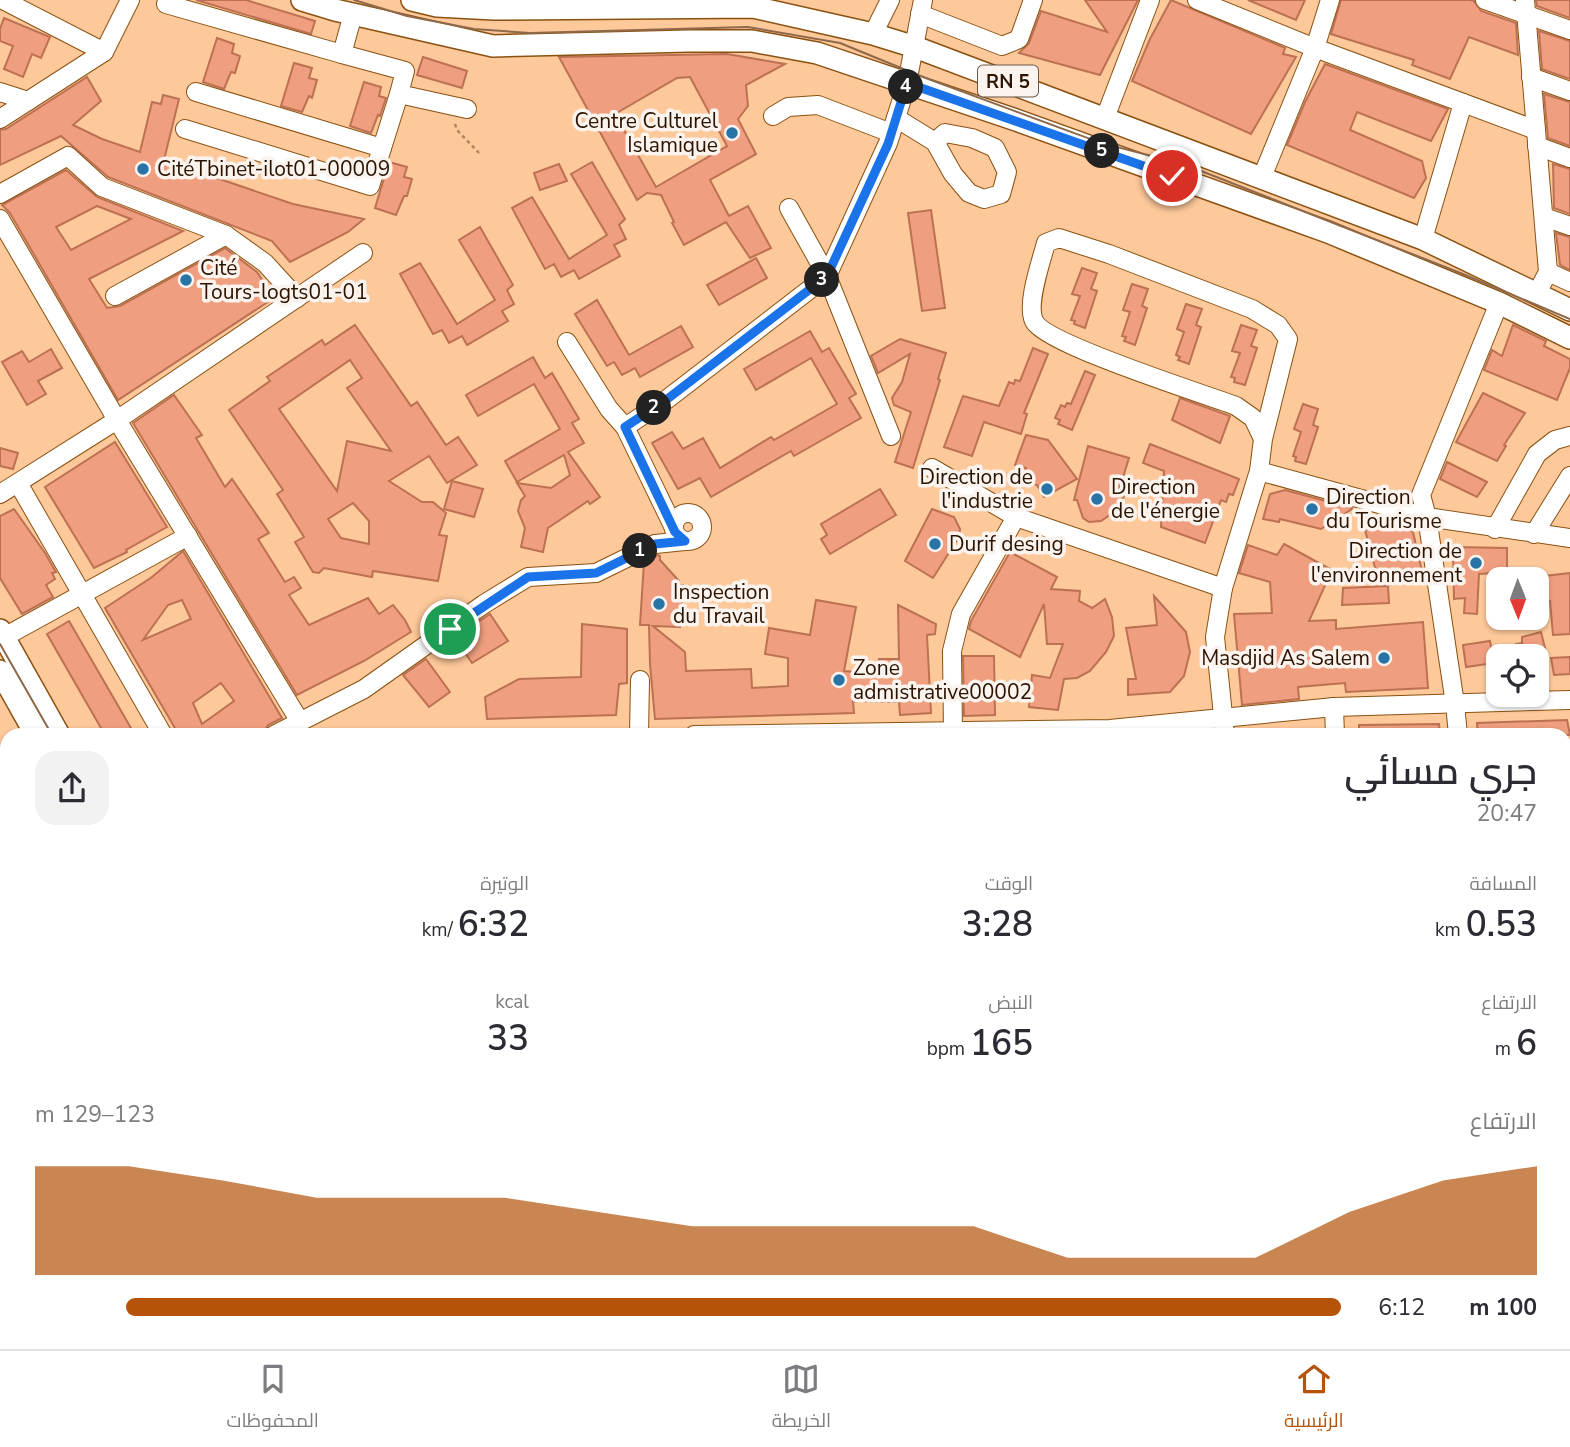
<!DOCTYPE html>
<html lang="ar">
<head>
<meta charset="utf-8">
<style>
  body { margin:0; font-family:"Nunito Sans",Cairo,sans-serif; background:#f2f2f3; color:#2b2b33; direction:rtl; height:100vh; display:flex; flex-direction:column; font-size:26px; white-space:nowrap }
  * { box-sizing:border-box; margin:0 }
  p { font-size:23px; color:#7c7c81 }
  .icon { flex:none; width:38px; height:38px; fill:none; stroke:currentColor; stroke-width:2; stroke-linecap:round; stroke-linejoin:round }
  .map { position:relative; flex:1; overflow:hidden; direction:ltr }
  .sheet { position:absolute; left:0px; top:728px; width:1572px; height:621px; display:flex; flex-direction:column; background:#fff; border-radius:21px 21px 0 0; box-shadow:0 2px 5px #0004; direction:rtl }
  .sheet>* { flex:none }
  .needle { width:46px; rotate:179deg }
  .fabs { position:absolute; left:1486px; top:567px; display:grid; gap:14px }
  .fabs a { display:grid; place-items:center; width:63px; height:63px; border-radius:14px; background:#fff; box-shadow:0 2px 5px #0004; font-size:35px }
  .pin { position:absolute; display:grid; place-items:center; width:60px; height:60px; color:#fff; margin:-30px; border:4px solid #fff; border-radius:50%; box-shadow:0 2px 7px #0007 }
  .km { position:absolute; width:35px; height:35px; margin:-18px; border-radius:50%; background:#222; color:#fff; font-size:19px; line-height:35px; text-align:center }
  .round { display:grid; place-items:center; flex:none; width:74px; height:74px; border-radius:21px; background:#f2f2f3 }
  .overview { display:flex; align-items:center; justify-content:space-between; height:119px; padding:0 35px }
  h1 { font-size:38px; font-weight:600; line-height:52px }
  .figures { display:grid; grid-template-columns:repeat(3,1fr); gap:10px; height:119px; padding:7px 35px }
  .figures div { display:grid; align-content:center }
  .figures b { font-size:35px; font-weight:600 }
  .figures small { font-size:19px; font-weight:400 }
  .figures p { font-size:19px }
  .chart { height:196px; padding:14px 35px }
  .chart p { display:flex; justify-content:space-between }
  .chart svg { width:100%; height:126px; margin-top:7px; fill:#b45309; opacity:.7 }
  ul { padding:0 35px; list-style:none; font-size:23px }
  li { display:grid; grid-template-columns:112px 84px 1fr; align-items:center; height:52px }
  li i { height:18px; border-radius:9px; background:#b45309 }
  .menu { display:flex; justify-content:space-around; align-items:center; height:98px; border-top:2px solid #e1e1e2; background:#fff; font-size:19px; color:#7c7c81 }
  .menu a { display:grid; justify-items:center; gap:4px }
  .menu .current { color:#b45309 }
  .map>svg:first-child { display:block }
  .building { fill:#ef9f7f; stroke:#bd7153; stroke-width:2; fill-rule:evenodd }
  .lines { fill:none; stroke-linecap:round; stroke-linejoin:round }
  .minor-casing { stroke:#8a5110; stroke-width:20 }
  .major-casing { stroke:#8a5110; stroke-width:24 }
  .path { stroke:#af8561; stroke-width:2.5; stroke-dasharray:3.5 3.5; stroke-linecap:butt }
  .minor { stroke:#fff; stroke-width:18 }
  .major { stroke:#fff; stroke-width:21 }
  .tram { stroke:#8f6949; stroke-width:2 }
  .route-casing { stroke:#fff; stroke-width:14 }
  .route { stroke:#1a73e8; stroke-width:9 }
  .poi-dot { fill:#2874a7; stroke:#faf3ee; stroke-width:2.5 }
  .labels { text-anchor:middle; stroke-width:7; stroke-linejoin:round; paint-order:stroke }
  .shield { fill:#faf3ee; stroke:#695647; stroke-width:2 }
  .shield-label { font-size:19px; font-weight:bold; fill:#2b1300 }
  .poi-label { font-size:21px; fill:#2b1300; stroke:#faf3ee; text-anchor:start }
</style>
</head>
<body>
<div class="map">
<svg width="1570" height="1349" viewBox="0 0 1570 1349">
  <rect width="100%" height="100%" fill="#fdc89a"/>
  <g class="building">
    <path d="M196,0H246L315,21L311,34Z"/>
    <path d="M1085,0H1138L1100,75L1019,53L1029,43L1041,11L1107,32Z"/>
    <path d="M1171,0L1285,48L1283,54L1296,57L1251,134L1132,81L1150,39Z"/>
    <path d="M1248,0H1305L1296,20Z"/>
    <path d="M1341,0H1470L1474,1L1481,11L1516,23L1518,55L1469,37L1450,79L1412,65L1414,60L1331,34Z"/>
    <path d="M1536,0H1570V18L1537,6Z"/>
    <path d="M4,18L50,37L41,58L32,54L23,77L4,69L13,46L0,41V29Z"/>
    <path d="M1539,31L1570,41V79L1542,69Z"/>
    <path d="M217,38L234,44L232,53L240,56L235,73L231,72L224,89L203,82Z"/>
    <path d="M727,54L785,64L746,85L748,106L738,119L756,154L710,180L729,216L748,206L771,248L750,258L726,222L684,245L672,223L674,222L661,195L647,193L637,200L559,57ZM690,77L727,146L656,187L615,114L677,78Z"/>
    <path d="M423,57L467,71L462,88L417,75Z"/>
    <path d="M294,63L312,68L309,78L317,80L312,98L309,96L302,112L281,106Z"/>
    <path d="M1325,64L1448,109L1431,141L1357,112L1350,130L1422,161L1426,178L1414,198L1287,145L1305,102Z"/>
    <path d="M87,77L101,101L73,125L102,139L140,152L152,102L161,104L163,95L179,99L164,160L293,204L364,219L348,232L290,262L272,241L108,177L61,136L0,165V130L6,129Z"/>
    <path d="M364,82L381,87L379,96L386,98L380,116L378,115L371,133L350,126Z"/>
    <path d="M1544,94L1570,102V146L1548,138Z"/>
    <path d="M389,162L407,167L404,177L412,179L407,196H404L396,215L375,208Z"/>
    <path d="M592,162L625,219L619,225L626,239L614,245L620,256L579,279L574,270L561,277L554,264L545,269L512,208L532,197L569,259L607,235L571,174Z"/>
    <path d="M559,164L567,181L540,190L534,173Z"/>
    <path d="M1553,164L1570,169V214L1554,208Z"/>
    <path d="M66,170L97,197L183,231L89,279L107,308L120,306L225,248L257,272L274,298L118,400L10,213L2,205ZM97,206L131,219L71,250L56,227Z"/>
    <path d="M931,210L945,308L922,311L908,213Z"/>
    <path d="M480,227L513,285L507,290L514,304L502,311L508,321L467,345L462,336L449,343L442,330L433,334L400,274L420,263L457,324L495,300L459,240Z"/>
    <path d="M1556,233L1570,237V270L1560,265Z"/>
    <path d="M756,258L767,278L719,305L707,285Z"/>
    <path d="M1082,268L1097,273L1091,289L1097,291L1085,328L1074,324L1075,321L1071,320L1080,296L1072,294Z"/>
    <path d="M1132,284L1148,289L1142,306L1147,308L1135,345L1124,341L1126,337L1122,336L1130,312L1123,310Z"/>
    <path d="M597,300L629,355L681,326L693,347L640,377L635,368L622,375L614,362L607,366L575,314Z"/>
    <path d="M1186,304L1202,309L1196,325L1201,327L1189,364L1178,360L1180,357L1176,355L1184,332L1177,329Z"/>
    <path d="M355,325L411,406L417,402L446,445L458,437L477,465L447,483L429,456L389,481L422,502H433L446,513L439,535L447,536L438,581L373,571L372,577L324,568L319,573L313,572L295,542L304,537L277,494L283,490L229,410L270,381L267,377L322,340L325,345ZM350,360L362,378L347,388L391,451L347,441L337,491L279,409ZM353,503L369,521V544L341,538L328,519Z"/>
    <path d="M1241,325L1257,330L1251,346L1257,348L1245,385L1234,382L1235,378L1231,377L1240,353L1232,351Z"/>
    <path d="M1513,325L1546,341L1544,346L1570,359V368L1557,400L1484,370L1492,350L1502,356Z"/>
    <path d="M810,331L822,352L829,348L856,394L849,398L861,418L794,456L791,451L711,497L700,478L678,489L652,443L672,432L683,449L703,438L720,468L771,437L774,440L837,404L811,358L756,390L744,369Z"/>
    <path d="M900,339L946,353L938,379L940,380L913,468L895,462L911,412L894,405L892,398L902,382L910,354L878,373L871,356Z"/>
    <path d="M1033,348L1048,354L1024,413L1027,414L1021,434L984,422L972,456L944,447L963,396L999,406L1009,382L1014,384L1015,380L1020,381Z"/>
    <path d="M51,349L62,368L38,381L46,394L27,405L2,362L22,351L29,362Z"/>
    <path d="M533,357L545,378L552,373L579,419L572,423L584,443L568,452L600,497L590,504L588,501L548,528L543,552L521,547L525,528L518,511L521,500L525,496L517,483L551,488L570,475L564,455L517,482L505,461L560,429L534,384L478,416L466,395Z"/>
    <path d="M1085,371L1095,375L1072,430L1058,424L1060,420L1055,418L1061,405L1065,407L1067,403L1071,404Z"/>
    <path d="M1483,393L1525,413L1504,445L1506,446L1497,461L1456,442Z"/>
    <path d="M174,395L202,435L196,438L225,487L232,479L269,533L258,539L285,582L294,577L301,588L289,595L309,625L368,598L379,614L393,605L405,620L411,632L364,661L297,695L133,423Z"/>
    <path d="M1180,398L1230,416L1220,443L1172,420Z"/>
    <path d="M1303,404L1318,409L1313,425L1318,427L1306,464L1295,461L1296,457L1293,456L1301,432L1294,429Z"/>
    <path d="M1026,435L1048,440L1077,479L1044,497L1037,485L1026,482L1024,476L1026,468L1015,465Z"/>
    <path d="M115,442L167,527L126,550L127,552L94,568L45,487Z"/>
    <path d="M1150,444L1239,479L1233,495L1229,494L1226,502L1221,500L1205,543L1161,527L1164,471L1143,463Z"/>
    <path d="M1088,446L1129,458L1119,490L1125,493L1118,512H1114L1101,521L1089,522L1083,518L1077,500H1074Z"/>
    <path d="M0,448L18,453L13,469L0,466Z"/>
    <path d="M1447,462L1487,482L1477,497L1440,479Z"/>
    <path d="M452,481L483,489L474,517L444,509Z"/>
    <path d="M880,489L896,515L830,554L821,539L827,535L821,524Z"/>
    <path d="M1285,490L1352,508V509L1321,529L1280,519L1279,522L1263,519L1270,494Z"/>
    <path d="M14,509L45,553L56,572L52,573L55,579L46,585L53,597L22,614L0,578V516Z"/>
    <path d="M932,509L954,517L960,529L959,537L933,578L905,561Z"/>
    <path d="M1379,516L1401,522L1413,532L1424,580L1380,586L1365,530L1376,528Z"/>
    <path d="M1284,544L1332,570L1309,621L1336,620V629L1423,622L1428,688L1346,692L1345,683L1298,687L1299,699L1242,705L1234,614L1272,613L1270,582L1239,573L1248,545L1277,555Z"/>
    <path d="M1453,547L1507,548V572L1479,574L1477,614L1464,613L1465,598L1454,599Z"/>
    <path d="M183,551L282,718L268,725L263,735H179L105,608L152,577ZM182,600L191,619L143,640L168,605ZM221,683L234,701L202,724L193,703Z"/>
    <path d="M1010,552L1057,577L1051,589L1080,591L1079,601L1092,608L1105,599L1112,617L1114,636L1106,652L1090,671L1077,678L1064,679L1058,710L1029,707L1032,675L1050,678L1063,644H1047L1044,604L1020,657L969,629L971,621Z"/>
    <path d="M658,555L660,556V560L679,581V585H683L680,627L653,626L685,652L686,671L751,669L752,688L788,686V658L765,654L769,628L810,635L816,600L856,607L844,671L871,673L876,667L879,659H899L898,605L936,624L935,634L927,635L931,713L900,715L899,702L853,701L854,713L655,719L650,664L649,625H640L644,562Z"/>
    <path d="M1570,573V634L1553,635L1550,601H1536V577Z"/>
    <path d="M1388,586L1389,603L1342,605L1343,588Z"/>
    <path d="M1154,596L1186,632L1190,652L1184,676L1170,692L1128,695V679H1136L1126,628L1157,625Z"/>
    <path d="M490,614L508,641L472,663L455,638Z"/>
    <path d="M69,621L135,735H105L47,634Z"/>
    <path d="M582,624L627,629V683L619,684L616,715L487,719L485,697L519,679L581,677Z"/>
    <path d="M1541,632L1547,656H1517L1516,644L1522,643V637Z"/>
    <path d="M1490,641L1494,663L1466,667L1463,645Z"/>
    <path d="M963,656H994L995,715L964,716Z"/>
    <path d="M1570,657V674L1554,675L1551,658Z"/>
    <path d="M426,659L450,692L429,707L403,675Z"/>
    <path d="M1567,720L1570,735H1478L1477,723Z"/>
    <path d="M1439,724L1440,735H1359V725Z"/>
  </g>
  <g class="lines">
    <defs>
      <g id="minor">
        <path d="M3,0L104,52"/>
        <path d="M1197,0L1315,48L1536,130"/>
        <path d="M1485,0L1570,30"/>
        <path d="M1525,0L1548,272L1536,295"/>
        <path d="M166,4L342,54"/>
        <path d="M353,14L342,54L405,71L399,94L467,109"/>
        <path d="M920,14L1002,46L1019,39L1033,0"/>
        <path d="M873,34L890,0"/>
        <path d="M1531,77L1570,91"/>
        <path d="M0,92L28,101"/>
        <path d="M196,92L382,148"/>
        <path d="M773,116L788,107L818,105L891,133"/>
        <path d="M896,118L935,142L953,174L969,193L984,199L1001,194L1007,172L995,148L972,138L945,133L935,142"/>
        <path d="M1105,118L1150,0"/>
        <path d="M0,119L104,52L130,0"/>
        <path d="M185,129L370,186L399,94"/>
        <path d="M1537,146L1570,158"/>
        <path d="M1262,177L1315,48L1330,0"/>
        <path d="M0,194L68,156L102,187L226,235L265,263L297,298"/>
        <path d="M789,208L827,276L891,436"/>
        <path d="M1544,217L1570,226"/>
        <path d="M0,219L117,420L299,720"/>
        <path d="M1423,239L1463,103"/>
        <path d="M1548,272L1570,282"/>
        <path d="M115,296L226,235"/>
        <path d="M1499,303L1421,495L1427,517L1570,538"/>
        <path d="M567,342L609,409L625,427L674,528"/>
        <path d="M625,427L666,400L827,276L888,143L907,83L923,0"/>
        <path d="M932,468L1016,517L1223,588"/>
        <path d="M1259,471L1427,517L1455,704L1458,735"/>
        <path d="M18,483L163,735"/>
        <path d="M0,494L117,420L363,253"/>
        <circle cx="688" cy="527" r="14"/>
        <path d="M1495,529L1537,454L1555,440L1570,436"/>
        <path d="M1534,534L1570,476"/>
        <path d="M4,637L188,536"/>
        <path d="M1334,707L1335,735"/>
        <path d="M953,732L952,651L961,614L1016,517"/>
        <path d="M274,735L364,689L484,604L528,577L596,573L655,544L685,541"/>
        <path d="M639,735L640,680"/>
        <path d="M694,735L1110,729L1334,707L1570,700"/>
        <path d="M1225,735L1215,637L1223,588L1259,471L1263,439L1253,418L1236,406C1204,394 1045,344 1034,321C1026,304 1041,262 1046,243L1059,238L1109,254L1252,309L1278,325L1288,339L1263,439"/>
        <path d="M0,869L7,867"/>
        <path d="M1564,906L1570,905"/>
        <path d="M0,1003L7,1004"/>
        <path d="M1564,1010H1570"/>
        <path d="M0,1082L7,1095"/>
        <path d="M1564,1127L1570,1126"/>
        <path d="M0,1174L7,1175"/>
        <path d="M0,1222L7,1223"/>
        <path d="M1564,1241L1570,1250"/>
        <path d="M0,1296L7,1292"/>
        <path d="M64,1342L69,1349"/>
        <path d="M140,1342L144,1349"/>
        <path d="M215,1342L219,1349"/>
        <path d="M559,1342L563,1349"/>
        <path d="M1078,1342L1082,1349"/>
        <path d="M1212,1342L1216,1349"/>
        <path d="M1344,1342L1347,1349"/>
        <path d="M1478,1342L1482,1349"/>
      </g>
      <g id="major">
        <path d="M302,0L335,10L493,46L688,41H752L817,53L1016,120L1328,232L1499,303L1570,338"/>
        <path d="M412,0L437,6L494,9L753,7L873,34L915,47L1423,239L1570,310"/>
        <path d="M0,630L59,735"/>
        <path d="M0,671L36,735"/>
        <path d="M385,1342L389,1349"/>
        <path d="M412,1342L416,1349"/>
      </g>
    </defs>
    <use href="#minor" class="minor-casing"/>
    <use href="#major" class="major-casing"/>
    <path class="path" d="M455,124L457,130L479,153"/>
    <use href="#minor" class="minor"/>
    <use href="#major" class="major"/>
    <g class="tram">
      <path d="M354,0L407,16L474,29L530,33L748,27L840,43L923,77L1098,142L1186,165L1463,274L1570,319"/>
      <path d="M0,644L52,735"/>
      <path d="M390,1342L394,1349"/>
    </g>
  </g>
  <g class="lines">
    <defs>
      <path id="route" d="M450,629L528,577L596,573L655,544L685,541L675,532L625,427L666,400L827,276L888,144L907,83L1172,176"/>
    </defs>
    <use href="#route" class="route-casing"/>
    <use href="#route" class="route"/>
  </g>
  <g class="poi-dot">
    <circle cx="732" cy="133" r="7"/>
    <circle cx="143" cy="169" r="7"/>
    <circle cx="186" cy="280" r="7"/>
    <circle cx="1047" cy="489" r="7"/>
    <circle cx="1097" cy="499" r="7"/>
    <circle cx="1312" cy="509" r="7"/>
    <circle cx="935" cy="544" r="7"/>
    <circle cx="1476" cy="563" r="7"/>
    <circle cx="659" cy="604" r="7"/>
    <circle cx="1384" cy="658" r="7"/>
    <circle cx="839" cy="680" r="7"/>
  </g>
  <g class="labels">
    <rect class="shield" x="978" y="65.5" width="60" height="31" rx="5"/>
    <g class="shield-label">
      <text x="1008" y="88">RN 5</text>
    </g>
    <g class="poi-label">
      <text x="718" y="128" text-anchor="end">Centre Culturel<tspan x="718" dy="24">Islamique</tspan></text>
      <text x="157" y="176">CitéTbinet-ilot01-00009</text>
      <text x="200" y="275">Cité<tspan x="200" dy="24">Tours-logts01-01</tspan></text>
      <text x="1033" y="484" text-anchor="end">Direction de<tspan x="1033" dy="24">l'industrie</tspan></text>
      <text x="1111" y="494">Direction<tspan x="1111" dy="24">de l'énergie</tspan></text>
      <text x="1326" y="504">Direction<tspan x="1326" dy="24">du Tourisme</tspan></text>
      <text x="949" y="551">Durif desing</text>
      <text x="1462" y="558" text-anchor="end">Direction de<tspan x="1462" dy="24">l'environnement</tspan></text>
      <text x="673" y="599">Inspection<tspan x="673" dy="24">du Travail</tspan></text>
      <text x="1370" y="665" text-anchor="end">Masdjid As Salem</text>
      <text x="853" y="675">Zone<tspan x="853" dy="24">admistrative00002</tspan></text>
    </g>
  </g>
</svg>
<div class="fabs">
<a><svg class="needle" viewBox="-14 -14 28 28"><path d="M0-13l5 13h-10z" fill="#e53935"/><path d="M0 13l5-13h-10z" fill="#7c7c81"/></svg></a>
<a><svg class="icon" aria-label="locate" viewBox="0 0 24 24"><circle cx="12" cy="12" r="6"/><path d="M12 2v4M12 18v4M2 12h4M18 12h4"/></svg></a>
</div>
<div class="pin" style="left:450px;top:629px;background:#1e9e55"><svg class="icon" aria-label="arrive" viewBox="0 0 24 24"><path d="M6 21V4h12l-3 4 3 4H6"/></svg></div>
<div class="pin" style="left:1172px;top:176px;background:#d93025"><svg class="icon" aria-label="check" viewBox="0 0 24 24"><path d="M5 12l5 5 9-10"/></svg></div>
<b class="km" style="left:640px;top:551px">1</b>
<b class="km" style="left:654px;top:408px">2</b>
<b class="km" style="left:822px;top:280px">3</b>
<b class="km" style="left:906px;top:87px">4</b>
<b class="km" style="left:1102px;top:151px">5</b>
<section class="sheet">
<div class="overview"><div><h1>جري مسائي</h1><p>20:47</p></div><a class="round"><svg class="icon" aria-label="share" viewBox="0 0 24 24"><path d="M12 15V3M7 8l5-5 5 5M5 13v7h14v-7"/></svg></a></div>
<div class="figures">
<div><p>المسافة</p><b>0.53<small> km</small></b></div>
<div><p>الوقت</p><b>3:28</b></div>
<div><p>الوتيرة</p><b>6:32<small> /km</small></b></div>
</div>
<div class="figures">
<div><p>الارتفاع</p><b>6<small> m</small></b></div>
<div><p>النبض</p><b>165<small> bpm</small></b></div>
<div><p>kcal</p><b>33</b></div>
</div>
<div class="chart"><p><span>الارتفاع</span>123–129 m</p>
<svg viewBox="0 0 160 44" preserveAspectRatio="none"><path d="M0 44V6L10 6L20 11L30 17L40 17L50 17L60 22L70 27L80 27L90 27L100 27L110 38L120 38L130 38L140 22L150 11L160 6V44z"/></svg>
</div>
<ul>
<li><b>100 m</b>6:12<i style="width:93%"></i></li>
</ul>
</section>
</div>
<nav class="menu">
<a class="current"><svg class="icon" aria-label="home" viewBox="0 0 24 24"><path d="M3 11l9-7 9 7M6 9v11h12V9"/></svg>الرئيسية</a>
<a><svg class="icon" aria-label="map" viewBox="0 0 24 24"><path d="M3 6l6-2 6 2 6-2v14l-6 2-6-2-6 2zM9 4v14M15 6v14"/></svg>الخريطة</a>
<a><svg class="icon" aria-label="saved" viewBox="0 0 24 24"><path d="M7 4h10v16l-5-4-5 4z"/></svg>المحفوظات</a>
</nav>
</body>
</html>
